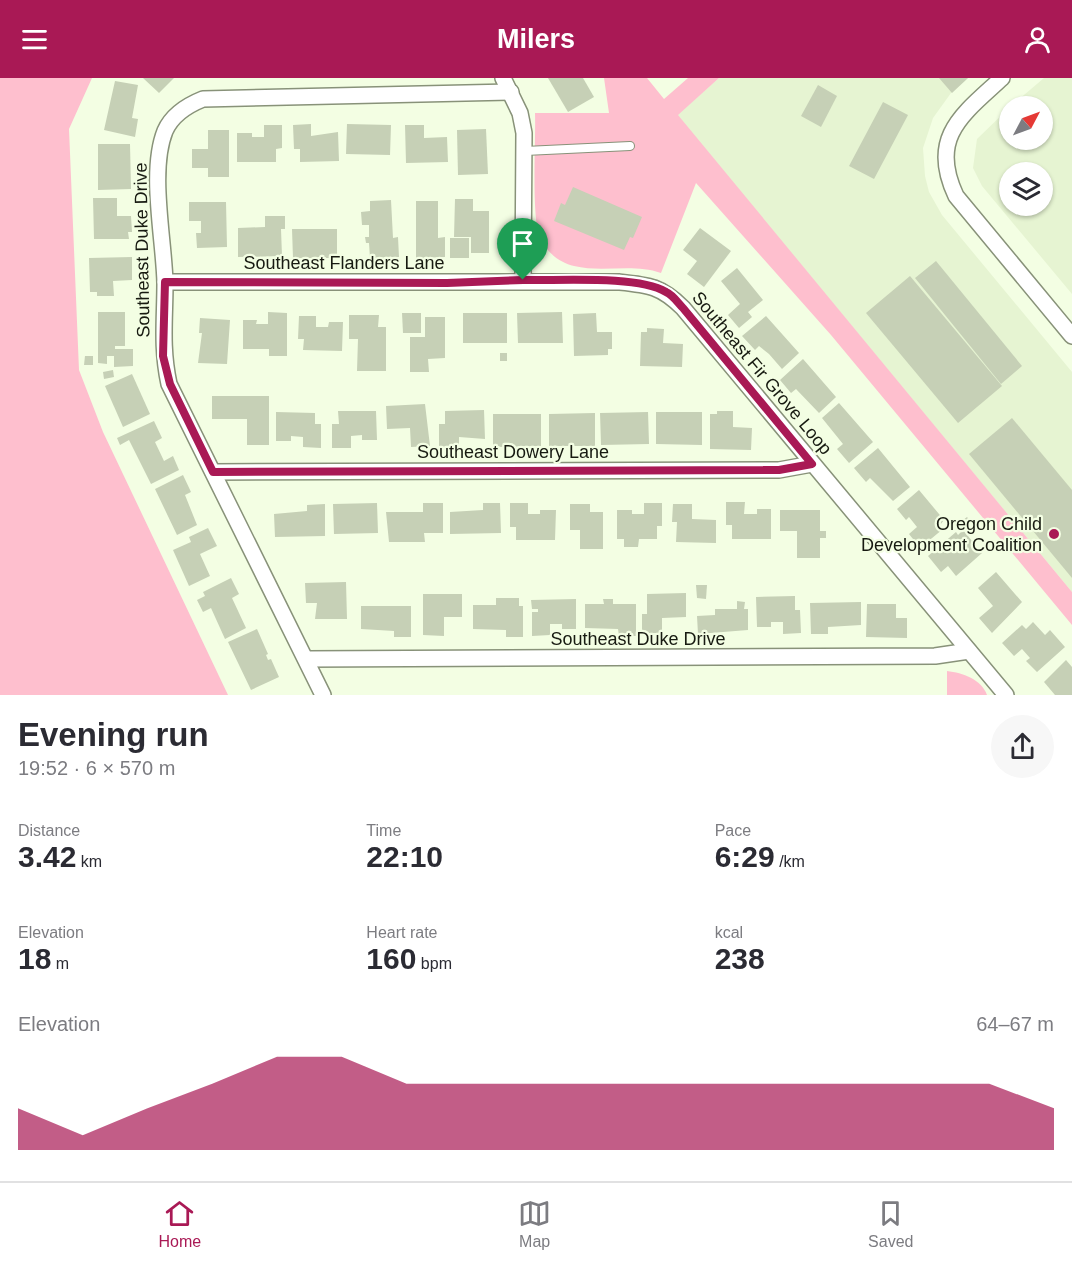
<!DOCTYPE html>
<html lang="en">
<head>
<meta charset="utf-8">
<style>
  body { margin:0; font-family:Helvetica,sans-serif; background:#f7f7f7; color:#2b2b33; height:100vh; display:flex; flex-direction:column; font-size:22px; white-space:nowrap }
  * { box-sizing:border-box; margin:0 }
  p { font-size:20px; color:#7c7c81 }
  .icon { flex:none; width:33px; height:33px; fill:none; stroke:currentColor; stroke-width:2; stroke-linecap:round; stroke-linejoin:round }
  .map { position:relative; height:617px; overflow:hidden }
  .sheet { display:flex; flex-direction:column; background:#fff; flex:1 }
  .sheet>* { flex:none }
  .needle { width:39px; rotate:49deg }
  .tools { position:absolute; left:999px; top:18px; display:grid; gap:12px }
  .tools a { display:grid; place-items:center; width:54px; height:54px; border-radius:50%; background:#fff; box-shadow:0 2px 4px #0004; font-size:30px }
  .pin { position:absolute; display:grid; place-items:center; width:51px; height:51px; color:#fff; margin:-62px -26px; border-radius:50% 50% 50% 0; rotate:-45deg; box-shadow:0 0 6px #0007 }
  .pin .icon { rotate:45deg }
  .round { display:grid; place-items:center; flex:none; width:63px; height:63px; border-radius:32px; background:#f7f7f7 }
  .head { display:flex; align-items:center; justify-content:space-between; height:102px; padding:0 18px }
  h1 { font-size:33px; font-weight:700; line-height:45px }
  .metrics { display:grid; grid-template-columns:repeat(3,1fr); gap:9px; height:102px; padding:6px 18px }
  .metrics div { display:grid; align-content:center }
  .metrics b { font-size:30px; font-weight:700 }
  .metrics small { font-size:16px; font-weight:400 }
  .metrics p { font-size:16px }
  .chart { height:168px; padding:12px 18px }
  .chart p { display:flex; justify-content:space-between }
  .chart svg { width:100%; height:108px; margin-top:6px; fill:#a91955; opacity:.7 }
  header { display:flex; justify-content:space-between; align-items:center; height:78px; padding:0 18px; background:#a91955; color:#fff; font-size:27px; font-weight:700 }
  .tab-bar { display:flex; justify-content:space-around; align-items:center; height:84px; border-top:2px solid #e1e1e2; background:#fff; font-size:16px; color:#7c7c81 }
  .tab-bar a { display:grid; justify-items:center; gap:3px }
  .tab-bar .on { color:#a91955 }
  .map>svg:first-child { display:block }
  .built { fill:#e6f4d2; fill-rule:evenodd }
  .green { fill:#febfce }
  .building { fill:#c6d0b6 }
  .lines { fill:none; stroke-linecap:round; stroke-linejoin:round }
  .service-casing { stroke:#889279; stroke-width:10 }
  .minor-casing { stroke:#889279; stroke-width:18 }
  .service { stroke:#fff; stroke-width:8 }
  .minor { stroke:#fff; stroke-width:15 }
  .route-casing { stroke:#fff; stroke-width:12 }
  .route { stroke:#a91955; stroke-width:8 }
  .poi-dot { fill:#a91955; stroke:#f3fee3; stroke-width:2 }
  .labels { text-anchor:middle; stroke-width:4.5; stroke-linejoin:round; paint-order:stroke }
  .street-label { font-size:18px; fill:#171a11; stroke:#f3fee3 }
  .poi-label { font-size:18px; fill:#171a11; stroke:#f3fee3; text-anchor:end }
</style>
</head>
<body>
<header><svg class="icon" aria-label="menu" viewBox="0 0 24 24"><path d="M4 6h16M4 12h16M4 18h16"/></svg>Milers<svg class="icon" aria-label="person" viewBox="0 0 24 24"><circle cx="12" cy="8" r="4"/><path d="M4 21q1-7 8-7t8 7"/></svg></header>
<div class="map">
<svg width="1072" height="617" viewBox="0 0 1072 617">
  <rect width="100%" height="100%" fill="#f3fee3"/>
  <g class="built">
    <path d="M719,0H968L951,15L933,40L923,70L925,98L929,114L942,137L1072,294V514L677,37Z"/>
    <path d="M1044,0H1072V216L982,108L973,90L977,61L1009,30L1010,62H1042V28H1011ZM1010,94H1042V128H1010Z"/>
  </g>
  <g class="green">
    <path d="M0,0H92L69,51L79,292L103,354L228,617H0Z"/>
    <path d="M604,0H647L664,21L688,0H719L678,37L1072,514V547L831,257L696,105L661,195C633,185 603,195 574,188C560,185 546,174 540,160C531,137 536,64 535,35H609Z"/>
    <path d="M947,593C963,595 981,601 987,617H947Z"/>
  </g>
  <g class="building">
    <path d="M143,0H174L159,15Z"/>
    <path d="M548,0H583L594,19L568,34Z"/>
    <path d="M939,0H968L952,15Z"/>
    <path d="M115,3L138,7L132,40L138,41L135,59L104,52Z"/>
    <path d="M818,7L837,18L821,49L801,38Z"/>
    <path d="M883,24L908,37L874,101L849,88Z"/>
    <path d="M311,46V58L338,54L339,83L300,84V71H294L293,47Z"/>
    <path d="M347,46L391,47L390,77L346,76Z"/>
    <path d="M264,47H282V70L276,71V84H237V55H252V59H264Z"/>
    <path d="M405,47H424V60L447,59L448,84L406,85Z"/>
    <path d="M486,51L488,96L458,97L457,52Z"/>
    <path d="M208,52H229V99H208V90H192V71H208Z"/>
    <path d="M98,66H130L131,111L98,112Z"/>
    <path d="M573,109L642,139L633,160L630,159L624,172L554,143L561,125L565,127Z"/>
    <path d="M93,120H117V138H131L132,154H128L129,161H94Z"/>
    <path d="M455,121H473V133H489V175H471V159H454Z"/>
    <path d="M391,122L393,160L398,159L399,179L370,180L369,165H366L365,159H369V147H362L361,134L370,133V123Z"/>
    <path d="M416,123H438V160L445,159V179L416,180Z"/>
    <path d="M189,124H226L227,169L197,170L196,155H201V143H189Z"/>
    <path d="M265,138H285V151H281L282,178L238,179V150L265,149Z"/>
    <path d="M700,150L731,173L704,209L687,196L697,183L683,172Z"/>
    <path d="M292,151H337V180H293Z"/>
    <rect x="450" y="160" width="19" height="20"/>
    <path d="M132,179V202L113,203L114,218H97V214H90L89,180Z"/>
    <path d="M936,183L1022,288L1001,306L915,200Z"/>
    <path d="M737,190L763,222L748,234L752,239L739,250L728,237L740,226L721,203Z"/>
    <path d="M910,198L1002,308L958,345L866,235Z"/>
    <path d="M98,234H125V268H115V271H133V288L114,289V278H107V286L98,285Z"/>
    <path d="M268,234L287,235V278H269V271H243V242H257L256,246H268Z"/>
    <path d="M562,234L563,265H518L517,235Z"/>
    <path d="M402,235H421V255H403Z"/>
    <rect x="463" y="235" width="44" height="30"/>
    <path d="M596,235L597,254H612V271H608V277L574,278L573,236Z"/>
    <path d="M349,237H379L378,249H386V293H357L358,261H349Z"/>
    <path d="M299,238H316V249H328L329,244H343L342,273L303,272L304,261H298Z"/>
    <path d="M766,238L799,275L782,291L769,276L759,268L755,272L742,258Z"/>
    <path d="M425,239H445V280L428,281L429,294H410V259H425Z"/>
    <path d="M200,240L230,242L227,286L198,285L202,255H199Z"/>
    <path d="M647,250L664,251L663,265L683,266L682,289L640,288L641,254H647Z"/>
    <rect x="500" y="275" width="7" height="8"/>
    <path d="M85,278H93V287H84Z"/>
    <path d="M803,281L836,319L819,335L796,311L791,315L780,302Z"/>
    <path d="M113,292L114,299L104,301L103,294Z"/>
    <path d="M132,296L150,336L123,349L105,308Z"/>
    <path d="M212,318H269V367H247V341H212Z"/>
    <path d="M839,325L873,364L849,385L837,371L843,366L822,340Z"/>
    <path d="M425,326L430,368L411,369L410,350L387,351L386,328Z"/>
    <path d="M484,332L485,361L459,359V368L439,369V346H445V333Z"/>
    <path d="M338,333H376L377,362H362V357L351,358V370H332V346H339Z"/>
    <path d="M717,333H733V349L752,350L751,372L710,371V336H717Z"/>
    <path d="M276,334L315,335V346H321V370L303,369V359L291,358V363H276Z"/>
    <path d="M648,334L649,366L601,367L600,335Z"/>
    <path d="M656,334H702V367L656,366Z"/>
    <path d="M595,335V368H549V336Z"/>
    <path d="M493,336H541V368L493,369Z"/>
    <path d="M1012,340L1072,412V500L969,376Z"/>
    <path d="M154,343L162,360L155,364L164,383L173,378L179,392L151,406L129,362L120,367L117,360Z"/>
    <path d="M878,370L910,409L893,423L870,400L866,404L854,390Z"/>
    <path d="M183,397L191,414L185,417L197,447L177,457L155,411Z"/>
    <path d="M919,412L944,442L940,447L943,451L920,470L909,456L917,449L909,439L906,442L897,431Z"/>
    <path d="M726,424H745L744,436H757V431H771V461H732V447H726Z"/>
    <path d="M377,425L378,455L334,456L333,426Z"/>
    <path d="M423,425H443V455H424L425,464H389L386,434H423Z"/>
    <path d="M483,425H500L501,455L450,456V434L483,432Z"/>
    <path d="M510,425H528V436H540V432H556L555,462H516V449H510Z"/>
    <path d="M644,425H662V448H657V461H639L638,469H624V461H617V432H632V436H644Z"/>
    <path d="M325,426V458L275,459L274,436L307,433V427Z"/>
    <path d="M570,426H590V434H603V471H580V452H570Z"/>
    <path d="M673,426H692V441L716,442V465L676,464L677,444H672Z"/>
    <path d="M780,432H820V453H826V460H820V480H797V453H780Z"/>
    <path d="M967,439L971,444L963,451L958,446Z"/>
    <path d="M208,450L217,468L200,476L210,498L189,508L173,472L191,464L189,459Z"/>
    <path d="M963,452L982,475L956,498L948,488L941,494L928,478L956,454L958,457Z"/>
    <path d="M996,494L1022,524L992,555L979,540L993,528L978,510Z"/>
    <path d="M231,500L239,516L232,520L246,550L225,561L211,530L203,534L197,522L205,518L203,514Z"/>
    <path d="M346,504L347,541H315L317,525H306L305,505Z"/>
    <path d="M696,507H707L706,521L697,520Z"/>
    <path d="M686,515V539L662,540V555H642V536H647V516Z"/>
    <path d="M423,516H462V539H444V558L423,557Z"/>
    <path d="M795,518V532H800L801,555L783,556V544H771V549H757L756,519Z"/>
    <path d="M496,520H519V528H523V559H506V552L473,551V527H496Z"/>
    <path d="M576,521V551H562V546H550V557L532,558V534H538V531H532L531,522Z"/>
    <path d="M603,521H613V526H636V558H619L618,551L585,550V526H604Z"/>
    <path d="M737,523L745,524L744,531H748V552L698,556L697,538L715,537V531H737Z"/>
    <path d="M861,524V547L828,549V556H811L810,525Z"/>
    <path d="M867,526H896V540H907V560L866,559Z"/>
    <path d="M361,528H411V559H394V553L361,551Z"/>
    <path d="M1033,544L1045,557L1050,552L1065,569L1037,594L1026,583L1030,580L1022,571L1014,578L1002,565L1022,547L1026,551Z"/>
    <path d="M257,551L268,576L266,577L268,582L271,581L279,599L251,612L228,564Z"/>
    <path d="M1066,582L1072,589V617H1055L1044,604Z"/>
  </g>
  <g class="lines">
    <defs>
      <path id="service" d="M525,73L630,68"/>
      <g id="minor">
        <path d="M503,0L520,35L524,55L523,202"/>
        <path d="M1002,0C963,36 928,59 956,118L1072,258"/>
        <path d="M165,204H619C649,207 661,208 683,230L1006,617"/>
        <path d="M213,394L779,392L812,386"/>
        <path d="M307,581L935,578L969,573"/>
        <path d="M323,617L169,306C161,269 165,241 165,205C164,161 149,93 165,53C172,37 188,27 203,21L511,14"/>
      </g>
    </defs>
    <use href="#service" class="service-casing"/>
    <use href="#minor" class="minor-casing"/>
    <use href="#service" class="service"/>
    <use href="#minor" class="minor"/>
  </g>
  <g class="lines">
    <defs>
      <path id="route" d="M523,202C558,203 637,197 666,214C673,217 678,225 683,230L812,386L779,392L213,394L170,306L163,278L165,204L447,205Z"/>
    </defs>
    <use href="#route" class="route-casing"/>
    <use href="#route" class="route"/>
  </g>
  <circle class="poi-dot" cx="1054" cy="456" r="6"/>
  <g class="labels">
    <g class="street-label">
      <text transform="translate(142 172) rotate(-91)" y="6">Southeast Duke Drive</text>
      <text x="344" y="191">Southeast Flanders Lane</text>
      <text transform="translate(762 295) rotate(50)" y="6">Southeast Fir Grove Loop</text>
      <text x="513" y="380">Southeast Dowery Lane</text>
      <text x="638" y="567">Southeast Duke Drive</text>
    </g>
    <g class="poi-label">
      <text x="1042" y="452">Oregon Child<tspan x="1042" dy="21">Development Coalition</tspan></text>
    </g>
  </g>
</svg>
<div class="tools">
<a><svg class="needle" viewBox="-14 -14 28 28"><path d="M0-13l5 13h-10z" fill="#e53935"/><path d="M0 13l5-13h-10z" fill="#7c7c81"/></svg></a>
<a><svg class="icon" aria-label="layers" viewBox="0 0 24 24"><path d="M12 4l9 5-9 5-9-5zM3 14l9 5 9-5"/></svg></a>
</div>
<div class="pin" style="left:523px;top:202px;background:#1e9e55"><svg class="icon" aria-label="arrive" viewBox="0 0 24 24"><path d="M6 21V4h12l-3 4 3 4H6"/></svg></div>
</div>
<section class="sheet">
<div class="head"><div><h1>Evening run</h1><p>19:52 · 6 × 570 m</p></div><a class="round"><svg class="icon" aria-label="share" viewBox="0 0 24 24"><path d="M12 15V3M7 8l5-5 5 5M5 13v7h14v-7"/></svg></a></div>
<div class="metrics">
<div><p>Distance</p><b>3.42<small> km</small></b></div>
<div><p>Time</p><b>22:10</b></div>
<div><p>Pace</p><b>6:29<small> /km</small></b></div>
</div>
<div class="metrics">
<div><p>Elevation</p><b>18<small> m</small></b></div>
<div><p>Heart rate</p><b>160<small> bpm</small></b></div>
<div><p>kcal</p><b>238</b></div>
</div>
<div class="chart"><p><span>Elevation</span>64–67 m</p>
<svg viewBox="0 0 160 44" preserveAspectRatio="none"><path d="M0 44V27L10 38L20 27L30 17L40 6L50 6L60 17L70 17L80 17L90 17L100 17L110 17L120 17L130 17L140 17L150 17L160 27V44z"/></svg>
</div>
</section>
<nav class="tab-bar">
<a class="on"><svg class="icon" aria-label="home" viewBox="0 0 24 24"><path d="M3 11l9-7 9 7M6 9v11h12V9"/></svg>Home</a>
<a><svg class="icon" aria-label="map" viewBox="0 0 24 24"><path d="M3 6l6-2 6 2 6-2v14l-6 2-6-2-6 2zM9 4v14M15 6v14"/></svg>Map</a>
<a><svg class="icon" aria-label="saved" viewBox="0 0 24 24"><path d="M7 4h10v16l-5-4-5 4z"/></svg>Saved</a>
</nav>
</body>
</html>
